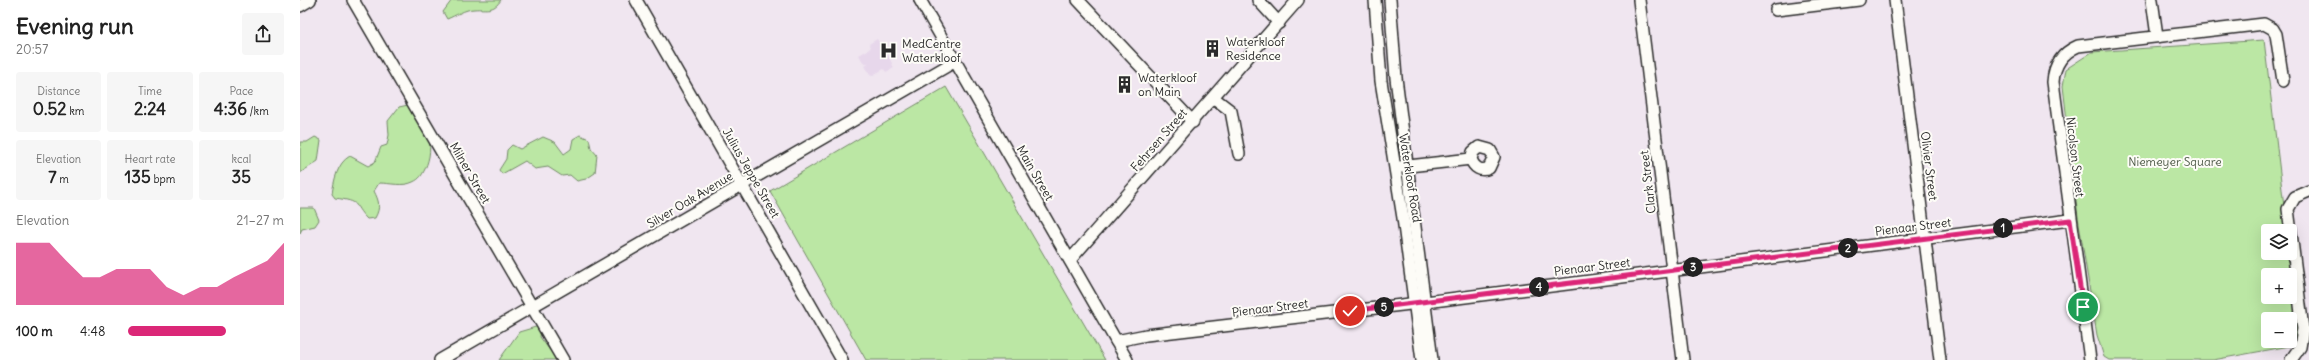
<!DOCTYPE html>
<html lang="en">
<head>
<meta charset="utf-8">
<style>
  body { margin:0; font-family:Delius,sans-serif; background:#f6f6f6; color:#222; height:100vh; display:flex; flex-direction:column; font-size:15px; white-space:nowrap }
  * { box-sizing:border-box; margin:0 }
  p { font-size:13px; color:#767676 }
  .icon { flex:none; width:22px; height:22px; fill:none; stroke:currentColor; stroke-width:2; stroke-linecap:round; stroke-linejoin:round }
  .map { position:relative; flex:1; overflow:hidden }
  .drawer { display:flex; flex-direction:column; background:#fff; width:300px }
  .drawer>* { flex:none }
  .controls { position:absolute; left:1961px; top:224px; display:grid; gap:8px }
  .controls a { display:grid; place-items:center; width:36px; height:36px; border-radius:4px; background:#fff; box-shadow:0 4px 16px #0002; font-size:20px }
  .pin { position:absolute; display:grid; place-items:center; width:34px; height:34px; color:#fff; margin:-17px; border:2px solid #fff; border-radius:50%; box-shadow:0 1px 4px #0007 }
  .km { position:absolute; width:20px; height:20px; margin:-10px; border-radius:50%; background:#222; color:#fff; font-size:11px; line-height:20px; text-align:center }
  .round { display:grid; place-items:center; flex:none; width:42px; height:42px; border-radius:4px; background:#f6f6f6 }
  .head { display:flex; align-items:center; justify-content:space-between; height:68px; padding:0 16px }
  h1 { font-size:22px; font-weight:800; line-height:30px }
  .metrics { display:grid; grid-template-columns:repeat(3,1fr); gap:6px; height:68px; padding:4px 16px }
  .metrics div { display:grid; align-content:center; border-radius:4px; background:#f6f6f6; text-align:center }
  .metrics b { font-size:17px; font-weight:800 }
  .metrics small { font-size:11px; font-weight:400 }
  .metrics p { font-size:11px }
  .chart { height:112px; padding:8px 16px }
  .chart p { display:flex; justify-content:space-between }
  .chart svg { width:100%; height:72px; margin-top:4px; fill:#db2777; opacity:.7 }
  ul { padding:0 16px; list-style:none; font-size:13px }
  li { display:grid; grid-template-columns:64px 48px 1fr; align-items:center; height:30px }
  li i { height:10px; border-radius:5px; background:#db2777 }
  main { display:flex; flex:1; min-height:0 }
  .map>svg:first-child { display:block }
  .built { fill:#e7d7eb }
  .green { fill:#bbe7a4; stroke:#738968; fill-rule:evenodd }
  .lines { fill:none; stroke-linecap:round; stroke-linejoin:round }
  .minor-casing { stroke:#2b2b2b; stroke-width:14 }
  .minor { stroke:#fdfcf7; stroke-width:11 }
  .route-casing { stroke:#fff; stroke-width:8 }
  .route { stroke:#db2777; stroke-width:5 }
  .labels { text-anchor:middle; stroke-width:4; stroke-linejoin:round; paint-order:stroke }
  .poi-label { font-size:12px; fill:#2b2b2b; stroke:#fdfcf7; text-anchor:start }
  .street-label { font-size:12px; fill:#2b2b2b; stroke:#fdfcf7 }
  .park-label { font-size:12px; fill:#4f5a49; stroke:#fdfcf7 }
</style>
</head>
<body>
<main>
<section class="drawer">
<div class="head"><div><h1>Evening run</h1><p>20:57</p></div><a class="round"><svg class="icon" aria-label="share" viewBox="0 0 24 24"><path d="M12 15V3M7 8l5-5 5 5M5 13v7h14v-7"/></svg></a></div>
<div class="metrics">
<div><p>Distance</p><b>0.52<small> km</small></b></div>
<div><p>Time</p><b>2:24</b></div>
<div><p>Pace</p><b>4:36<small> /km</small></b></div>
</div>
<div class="metrics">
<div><p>Elevation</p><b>7<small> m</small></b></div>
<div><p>Heart rate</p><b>135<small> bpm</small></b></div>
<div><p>kcal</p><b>35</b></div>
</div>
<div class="chart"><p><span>Elevation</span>21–27 m</p>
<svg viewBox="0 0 160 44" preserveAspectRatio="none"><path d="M0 44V6L10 6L20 6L30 17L40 27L50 27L60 22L70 22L80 22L90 33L100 38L110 33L120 33L130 27L140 22L150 17L160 6V44z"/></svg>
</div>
<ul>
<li><b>100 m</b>4:48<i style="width:63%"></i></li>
</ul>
</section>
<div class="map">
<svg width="2009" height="360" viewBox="0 0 2009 360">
  <rect width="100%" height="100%" fill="#f0e6f0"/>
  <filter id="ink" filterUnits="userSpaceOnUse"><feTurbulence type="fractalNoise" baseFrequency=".025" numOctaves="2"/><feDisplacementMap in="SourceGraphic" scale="8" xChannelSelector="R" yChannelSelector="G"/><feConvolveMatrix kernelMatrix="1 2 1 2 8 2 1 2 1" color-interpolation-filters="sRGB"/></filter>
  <g filter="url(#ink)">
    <path class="built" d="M577,39L581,45L584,46L594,68L586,72L584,69L571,76L565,66L569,64L563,62L559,55L568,50L571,47L569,44Z"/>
    <g class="green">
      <path d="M152,0H201C193,12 187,8 174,9C165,9 155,16 147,19L143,12Z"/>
      <path d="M1964,40L1987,231H1968V253H1990L2001,344L1913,360H1809L1804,357L1797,335L1778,217L1763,86L1766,69L1792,52ZM1968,275H1990V297H1968ZM1968,319H1990V341H1968Z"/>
      <path d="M646,87L805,360H566L470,191Z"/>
      <path d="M108,105C127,121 136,146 125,169C122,175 120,179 113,182C103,187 90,183 79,183L74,191C79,201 81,207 75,218L67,219C51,203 63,202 35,198L32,194C34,181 37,163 50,156L68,166L75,162L81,147L87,145L89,135L88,121L99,107Z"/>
      <path d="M280,135L289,139L291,148L297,155L295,173L286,179L277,181L270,175L262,176L248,167L235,169L225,161L202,174L199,170L206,159L207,150L212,145L220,149L243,137L255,142L264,154L271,149L273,139Z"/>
      <path d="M15,137L21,140L18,161L0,173V142H7Z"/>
      <path d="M0,208H14L19,220L15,226L2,229L0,233Z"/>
      <path d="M239,326L241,330L240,337L257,360H199L219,332Z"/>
    </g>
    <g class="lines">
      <defs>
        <g id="minor">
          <path d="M53,0L263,360"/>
          <path d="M336,0L542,360"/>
          <path d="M620,0L827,360"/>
          <path d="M778,0L893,122"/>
          <path d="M958,0L979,23"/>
          <path d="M1075,0L1081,81L1103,218L1122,360"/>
          <path d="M1090,0L1096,78L1132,360"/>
          <path d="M1339,0L1383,360"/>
          <path d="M1595,0L1640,360"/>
          <path d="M1852,0L1857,36"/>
          <path d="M0,6L10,0"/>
          <path d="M1476,10L1559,0"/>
          <path d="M914,98L931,111L939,154"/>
          <path d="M1100,167L1171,159C1174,168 1181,172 1189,168L1194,157L1190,150L1179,147L1173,152L1171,159"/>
          <path d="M770,260L998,0"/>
          <path d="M816,341L846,335L1102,305L1770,220"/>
          <path d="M140,360L654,62"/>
          <path d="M1790,360L1753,82C1754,65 1762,53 1778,46L1964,24L1973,29L1976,34L1983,81"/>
          <path d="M1991,360L2000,347L2003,329L1988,209L1995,197L2009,191"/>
        </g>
      </defs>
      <use href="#minor" class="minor-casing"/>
      <use href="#minor" class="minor"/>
    </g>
  </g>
  <g class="lines" filter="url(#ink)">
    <defs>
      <path id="route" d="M1050,311L1770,220L1783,307"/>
    </defs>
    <use href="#route" class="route-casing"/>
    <use href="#route" class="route"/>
  </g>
  <defs>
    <symbol id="building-bare" viewBox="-9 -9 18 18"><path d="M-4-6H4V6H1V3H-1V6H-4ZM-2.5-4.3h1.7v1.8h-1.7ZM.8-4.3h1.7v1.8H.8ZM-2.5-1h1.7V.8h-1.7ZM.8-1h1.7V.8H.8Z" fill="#2b2b2b" stroke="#fdfcf7" stroke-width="2.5" paint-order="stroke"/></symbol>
    <symbol id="hospital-bare" viewBox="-9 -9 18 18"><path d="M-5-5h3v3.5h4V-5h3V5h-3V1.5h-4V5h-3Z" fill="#2b2b2b" stroke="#fdfcf7" stroke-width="2.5" paint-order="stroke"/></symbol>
  </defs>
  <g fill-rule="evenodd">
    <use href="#building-bare" x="900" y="36" width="25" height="25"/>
    <use href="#hospital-bare" x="576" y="38" width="25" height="25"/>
    <use href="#building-bare" x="812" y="72" width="25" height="25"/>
  </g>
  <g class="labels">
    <g class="poi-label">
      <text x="926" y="46">Waterkloof<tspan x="926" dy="14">Residence</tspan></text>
      <text x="602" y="48">MedCentre<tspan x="602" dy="14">Waterkloof</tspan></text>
      <text x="838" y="82">Waterkloof<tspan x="838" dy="14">on Main</tspan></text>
    </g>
    <g class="street-label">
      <text transform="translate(859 140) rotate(-49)" y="4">Fehrsen Street</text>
      <text transform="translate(1775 157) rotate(83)" y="4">Nicolson Street</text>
      <text transform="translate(1629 166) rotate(83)" y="4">Olivier Street</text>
      <text transform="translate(170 173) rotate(60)" y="4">Milner Street</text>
      <text transform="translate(451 173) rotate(60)" y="4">Julius Jeppe Street</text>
      <text transform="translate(735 173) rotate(60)" y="4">Main Street</text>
      <text transform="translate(1110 178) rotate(81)" y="4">Waterkloof Road</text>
      <text transform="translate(1348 182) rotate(-97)" y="4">Clark Street</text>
      <text transform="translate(390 200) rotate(-31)" y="4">Silver Oak Avenue</text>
      <text transform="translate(1613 227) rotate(-7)" y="4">Pienaar Street</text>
      <text transform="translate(1292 267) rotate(-7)" y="4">Pienaar Street</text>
      <text transform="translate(970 308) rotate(-7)" y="4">Pienaar Street</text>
    </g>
    <g class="park-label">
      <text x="1875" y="166">Niemeyer Square</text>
    </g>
  </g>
</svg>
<div class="controls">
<a><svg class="icon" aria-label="layers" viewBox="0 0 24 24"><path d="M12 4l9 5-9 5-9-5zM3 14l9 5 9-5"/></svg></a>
<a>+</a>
<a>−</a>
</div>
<div class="pin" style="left:1783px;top:307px;background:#1e9e55"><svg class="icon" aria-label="arrive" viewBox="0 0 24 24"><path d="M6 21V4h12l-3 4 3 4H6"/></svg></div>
<div class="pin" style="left:1050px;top:311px;background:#d93025"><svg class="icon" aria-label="check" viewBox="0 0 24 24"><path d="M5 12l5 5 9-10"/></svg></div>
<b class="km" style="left:1703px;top:228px">1</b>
<b class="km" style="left:1548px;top:248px">2</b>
<b class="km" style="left:1393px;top:267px">3</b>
<b class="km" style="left:1239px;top:287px">4</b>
<b class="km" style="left:1084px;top:307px">5</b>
</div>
</main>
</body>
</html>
